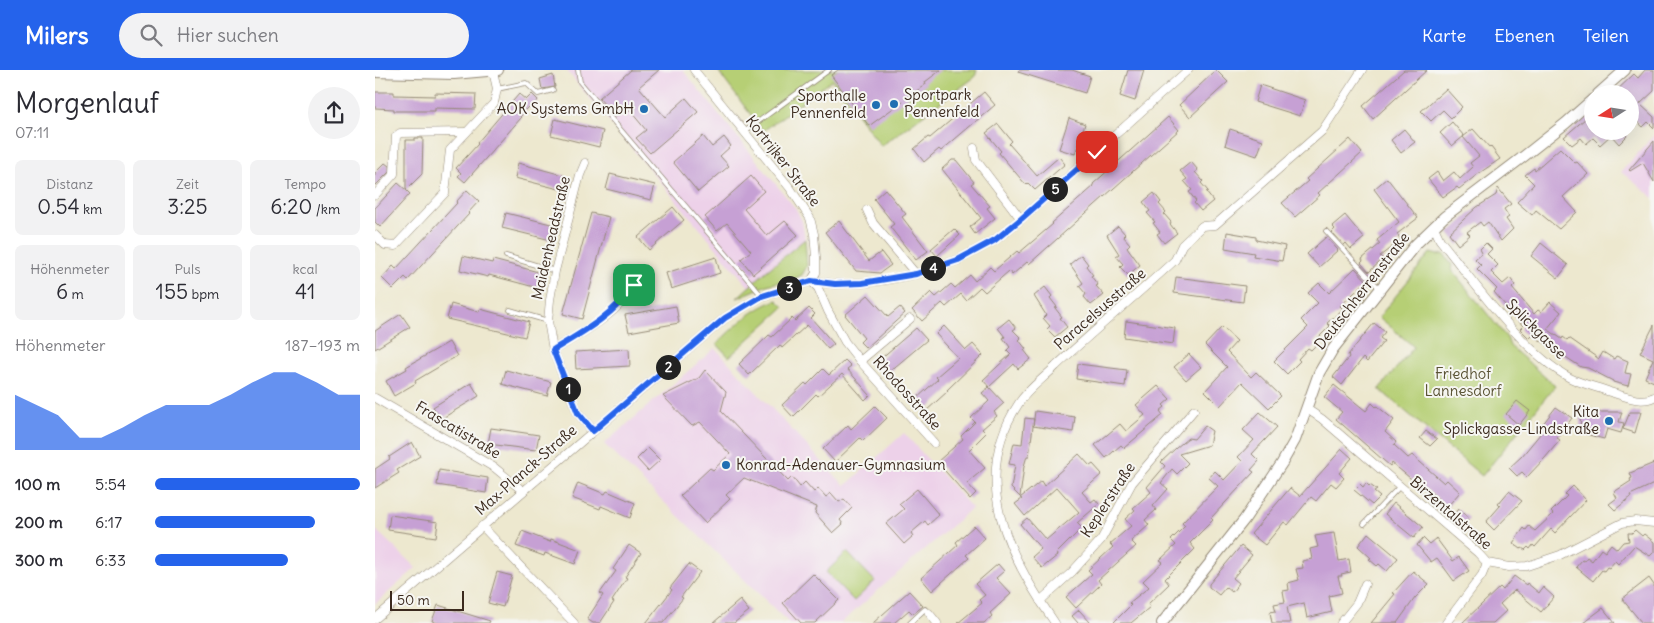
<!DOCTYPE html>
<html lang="de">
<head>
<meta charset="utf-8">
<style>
  body { margin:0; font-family:Delius,sans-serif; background:#f2f2f3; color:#2b2b33; height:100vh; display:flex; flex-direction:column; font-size:19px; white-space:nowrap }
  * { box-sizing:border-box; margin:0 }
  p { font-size:16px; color:#7c7c81 }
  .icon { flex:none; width:28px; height:28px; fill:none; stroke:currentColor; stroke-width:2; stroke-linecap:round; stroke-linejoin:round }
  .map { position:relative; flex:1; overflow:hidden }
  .details { display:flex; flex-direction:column; background:#fff; width:375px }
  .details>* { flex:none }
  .needle { width:32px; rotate:258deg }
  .tools { position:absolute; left:1209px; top:15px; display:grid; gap:10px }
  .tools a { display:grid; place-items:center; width:55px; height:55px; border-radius:50%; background:#fff; box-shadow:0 5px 20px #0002; font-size:25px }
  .scale { position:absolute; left:15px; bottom:12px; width:74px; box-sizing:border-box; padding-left:5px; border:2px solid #3b2a1e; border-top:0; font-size:14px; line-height:18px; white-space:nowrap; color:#3b2a1e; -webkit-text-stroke:4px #f6f6f2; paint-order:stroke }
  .pin { position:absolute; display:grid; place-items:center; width:42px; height:42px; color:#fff; margin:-21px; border-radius:10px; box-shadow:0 2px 8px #0006 }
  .km { position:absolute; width:25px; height:25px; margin:-12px; border-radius:50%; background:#222; color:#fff; font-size:14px; line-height:25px; text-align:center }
  .round { display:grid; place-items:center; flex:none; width:52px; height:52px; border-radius:26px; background:#f2f2f3 }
  .head { display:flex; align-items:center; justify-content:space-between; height:85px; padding:0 15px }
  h1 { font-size:28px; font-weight:600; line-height:38px }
  .stats { display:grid; grid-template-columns:repeat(3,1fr); gap:8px; height:85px; padding:5px 15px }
  .stats div { display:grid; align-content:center; border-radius:8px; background:#f2f2f3; text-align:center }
  .stats b { font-size:21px; font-weight:600 }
  .stats small { font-size:14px; font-weight:400 }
  .stats p { font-size:14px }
  .chart { height:140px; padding:10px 15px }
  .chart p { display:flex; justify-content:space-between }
  .chart svg { width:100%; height:90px; margin-top:5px; fill:#2563eb; opacity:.7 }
  ul { padding:0 15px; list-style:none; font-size:16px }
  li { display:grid; grid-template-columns:80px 60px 1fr; align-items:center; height:38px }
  li i { height:12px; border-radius:6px; background:#2563eb }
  header { display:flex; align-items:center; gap:30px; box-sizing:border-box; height:70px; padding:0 25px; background:#2563eb; color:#fff }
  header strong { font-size:24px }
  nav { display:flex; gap:28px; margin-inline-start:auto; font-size:18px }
  .search { width:350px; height:45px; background:#f2f2f3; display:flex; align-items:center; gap:12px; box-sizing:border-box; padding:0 18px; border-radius:28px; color:#7c7c81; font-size:19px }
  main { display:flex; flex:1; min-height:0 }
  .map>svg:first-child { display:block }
  .built { fill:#edd1e9 }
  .green { fill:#b6cf74; stroke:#787c49 }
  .building { fill:#c6a0d4 }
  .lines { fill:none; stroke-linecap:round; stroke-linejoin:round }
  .service-casing { stroke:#948976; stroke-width:5.5 }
  .minor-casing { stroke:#948976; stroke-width:9 }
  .tertiary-casing { stroke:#948976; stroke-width:12 }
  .service { stroke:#fff; stroke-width:4 }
  .minor { stroke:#fff; stroke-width:8 }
  .tertiary { stroke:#fff; stroke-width:10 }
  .route-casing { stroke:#fff; stroke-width:10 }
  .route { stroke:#2563eb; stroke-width:6 }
  .poi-dot { fill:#1f6fb2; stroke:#f6f6f2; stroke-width:2 }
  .labels { text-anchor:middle; stroke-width:4; stroke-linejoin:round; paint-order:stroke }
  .poi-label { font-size:15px; fill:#3b2a1e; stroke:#f6f6f2; text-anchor:end }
  .street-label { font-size:15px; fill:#3b2a1e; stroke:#f6f6f2 }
  .park-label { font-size:15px; fill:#5a5334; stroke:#f6f6f2 }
</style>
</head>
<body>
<header>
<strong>Milers</strong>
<div class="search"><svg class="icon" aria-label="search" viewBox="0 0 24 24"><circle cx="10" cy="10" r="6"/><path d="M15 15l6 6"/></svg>Hier suchen</div>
<nav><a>Karte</a><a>Ebenen</a><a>Teilen</a></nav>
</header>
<main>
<section class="details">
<div class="head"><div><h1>Morgenlauf</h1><p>07:11</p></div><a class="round"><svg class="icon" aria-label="share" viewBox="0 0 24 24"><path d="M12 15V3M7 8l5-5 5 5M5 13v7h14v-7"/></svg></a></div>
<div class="stats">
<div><p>Distanz</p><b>0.54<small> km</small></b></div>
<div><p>Zeit</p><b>3:25</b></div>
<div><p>Tempo</p><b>6:20<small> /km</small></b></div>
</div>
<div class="stats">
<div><p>Höhenmeter</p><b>6<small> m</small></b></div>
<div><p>Puls</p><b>155<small> bpm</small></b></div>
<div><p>kcal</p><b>41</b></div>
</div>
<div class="chart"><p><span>Höhenmeter</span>187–193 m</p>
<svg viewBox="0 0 160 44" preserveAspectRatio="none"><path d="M0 44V17L10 22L20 27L30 38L40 38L50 33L60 27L70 22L80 22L90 22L100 17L110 11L120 6L130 6L140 11L150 17L160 17V44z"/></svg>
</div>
<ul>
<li><b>100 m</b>5:54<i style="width:100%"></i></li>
<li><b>200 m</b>6:17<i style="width:78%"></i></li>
<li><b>300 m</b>6:33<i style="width:65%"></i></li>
</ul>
</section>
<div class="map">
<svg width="1279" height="553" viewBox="0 0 1279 553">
  <rect width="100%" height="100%" fill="#f6f6f2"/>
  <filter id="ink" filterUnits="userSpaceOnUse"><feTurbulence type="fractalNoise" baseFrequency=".02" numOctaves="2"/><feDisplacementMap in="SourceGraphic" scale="10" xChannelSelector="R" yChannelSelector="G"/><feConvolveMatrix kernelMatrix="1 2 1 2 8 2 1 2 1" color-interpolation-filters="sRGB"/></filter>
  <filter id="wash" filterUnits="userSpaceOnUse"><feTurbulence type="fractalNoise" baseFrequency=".0096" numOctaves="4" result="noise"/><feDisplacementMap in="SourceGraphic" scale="20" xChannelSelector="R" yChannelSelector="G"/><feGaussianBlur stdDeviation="1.12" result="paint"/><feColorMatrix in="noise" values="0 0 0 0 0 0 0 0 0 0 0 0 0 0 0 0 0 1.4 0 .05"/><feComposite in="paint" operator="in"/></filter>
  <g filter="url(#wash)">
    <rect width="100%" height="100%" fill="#ede8cf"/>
    <g class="built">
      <path d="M193,0H308L421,139L427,151L430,169L374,217L192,1Z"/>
      <path d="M1279,65V128L1246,102Z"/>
      <path d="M340,278L470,416L529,363L597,438L466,553H414L229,374Z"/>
      <path d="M0,459L41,498L0,534Z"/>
    </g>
    <g class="green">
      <path d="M342,0H602L600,7L506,76L457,10L388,61Z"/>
      <path d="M430,169L432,196L427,205L421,208L392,215L362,228L389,203Z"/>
      <path d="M1055,183L1063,185L1069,184L1077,195L1076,199L1132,268L1135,276L1180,316L1107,406L1004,319L1039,277L1004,247Z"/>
      <path d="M402,230L409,237L354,287L342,274C359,256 379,238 402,230Z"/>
      <path d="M472,482L500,511L479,531L451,502Z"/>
    </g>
    <g id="blocks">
      <g class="building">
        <path d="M256,0H284L264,17L290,47L311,28L323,42L275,83L261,68L271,60L252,37L240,47L224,28Z"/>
        <path d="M463,0H566L550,12L551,14L494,56L456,5Z"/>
        <path d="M644,0H697L715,6L710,23L643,2Z"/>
        <path d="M753,0H769L760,31L745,26Z"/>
        <path d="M841,0L853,12L815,47L804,35Z"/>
        <path d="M1029,0H1052L998,49L988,36Z"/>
        <path d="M1270,0H1279V21L1265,34L1279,47V58L1273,52L1268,57L1255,45V24H1238L1259,4L1263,8Z"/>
        <path d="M178,5L180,17L167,19L165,9Z"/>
        <path d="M885,15L930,30L925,46L880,32Z"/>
        <path d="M1071,19L1087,37L1076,48L1068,40L1056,51L1046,41Z"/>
        <path d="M0,22H19V25L60,26V23L101,24L100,39L60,38V41H19V39L0,38Z"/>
        <path d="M609,22L620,35L566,81L564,79L549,92L539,79L553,67L555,68Z"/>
        <path d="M144,24L151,30L157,24L163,30L158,36L156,35L151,40L147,41L149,42L145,47L146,48L90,112L83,106L86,103L81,98L103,74L102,73Z"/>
        <path d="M1218,42V61H1248L1252,66L1244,74L1236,65L1225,75L1218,68L1211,74L1206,68L1197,75L1189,67Z"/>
        <path d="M793,47L804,60L654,194L652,192L637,205L634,201L610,222L605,217L591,230L586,224L571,237L567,233L547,251L537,240L556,222L561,227L576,214L580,218L595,205L600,211L615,197L619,201L642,181L644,183L678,154L677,153L719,116L718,114Z"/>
        <path d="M694,48L710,54L700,84L684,79Z"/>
        <path d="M180,49L228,61L224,77L176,65Z"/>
        <path d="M1077,52L1089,66L1077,76L1065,63Z"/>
        <path d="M623,54L637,71L634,74L662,106L684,87L690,94L660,120L653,113L651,115L624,83L626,81L611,63Z"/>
        <path d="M855,59L888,70L882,86L850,75Z"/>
        <path d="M1029,59L1040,72L1026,83L1016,70Z"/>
        <path d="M1098,59L1115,78L1116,77L1125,89L1103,104L1084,119L1082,117L1068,127L1053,109L1062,102L1068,111L1079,102L1085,109L1098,97L1095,93L1104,86L1088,67Z"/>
        <path d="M328,66L337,77L349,67L356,76L345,86L354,96L323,122L298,92Z"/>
        <path d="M40,68H48L47,104L31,120L35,124L5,157L0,152V138L23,113L31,120V70H40Z"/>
        <path d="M975,69L987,83L943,123L945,125L920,147L907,133L933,111L931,109Z"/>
        <path d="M1279,71V112L1268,93L1255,101L1254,100Z"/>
        <path d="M1185,78L1200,93L1202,92L1213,104L1188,127L1202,142L1184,159L1161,140L1157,145L1142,132L1159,114L1150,105L1159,98L1160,100Z"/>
        <path d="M577,90H581L599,112L596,114L615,136L612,138L620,148L600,164L595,157L606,148L567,99Z"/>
        <path d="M816,92L823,100L820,102L828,111L826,113L833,121L831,122L838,131L826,141L819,133L821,131L814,122L817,120L809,111L812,109L805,101Z"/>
        <path d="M10,93L14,96V102L0,116V103Z"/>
        <path d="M143,93L191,106L188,120L140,108Z"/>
        <path d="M235,104L280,115L276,130L231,119Z"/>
        <path d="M376,106L389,121L369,139L392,166L410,151L423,165L378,204L366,189L376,181L352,153L342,161L330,147Z"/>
        <path d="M1012,108L1043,148L1022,164L1026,170L1005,186L1008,189L994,202L986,193L988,191L987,189L1005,174L1002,170L1024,152L999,119Z"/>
        <path d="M1123,118L1136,134L1129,139L1134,147L1131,149L1138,159L1126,171L1113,152L1108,156L1105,152L1092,162L1095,165L1083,175L1074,163L1102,137L1121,125Z"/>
        <path d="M510,119L531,144L527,147L553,181L541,190L515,157L519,154L499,129Z"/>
        <path d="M92,120L104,131L93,143L94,144L33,210L30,207L18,219L7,208L18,196L21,199L82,133L81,132Z"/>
        <path d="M779,123L786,132L784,134L791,142L789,144L796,152L795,154L802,163L789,173L782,164L785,162L778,153L780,152L772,143L775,141L768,132Z"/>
        <path d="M298,137L309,150L274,180L263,167Z"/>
        <path d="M131,143L180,155L176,170L127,158Z"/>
        <path d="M216,143L234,147L207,249L188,244Z"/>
        <path d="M970,145L989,168L976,179L971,173L969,175L957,162L960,159L957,156Z"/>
        <path d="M464,151L494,191L506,182L516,195L505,203L481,201L450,162Z"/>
        <path d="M743,156L750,164L748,166L755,174L752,177L765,195L753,205L745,197L748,194L741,186L744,184L732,165Z"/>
        <path d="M579,159L585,165L562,186L556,179Z"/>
        <path d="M852,162L881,167V170L910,176L907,191L878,186L879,183L850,178Z"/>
        <path d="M951,167L963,180L944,197L932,184Z"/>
        <path d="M1111,173L1117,179L1112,184L1123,195L1116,202L1128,214L1135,208L1140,215L1137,218L1159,244L1163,240L1166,242L1175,232L1186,242L1172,259L1187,269L1188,267L1192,270L1194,268L1224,289L1228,282L1239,289L1241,286L1253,291L1250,303L1256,304L1253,316L1238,312V311L1213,298L1206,297L1157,265L1154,268L1145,259L1148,256L1119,222L1122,219L1102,199L1106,195L1100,189L1107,183L1105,179Z"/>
        <path d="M1166,173L1193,195L1183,208L1156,186Z"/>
        <path d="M706,185L713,194L711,196L718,205L716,206L723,215L721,216L729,225L716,235L709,227L711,224L704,216L708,213L695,194Z"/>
        <path d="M88,186L117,193L118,190L167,203L163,218L114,205L113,207L85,200Z"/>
        <path d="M341,187L345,203L296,219L291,203Z"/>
        <path d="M980,198L992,211L965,236L968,239L952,253L955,256L938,273L941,275L936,280L933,278L923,289L925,291L912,304L899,291L933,257L926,250L943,233L933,223L944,213L954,223Z"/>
        <path d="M801,207L870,216L868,232L799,223Z"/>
        <path d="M670,217L677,226L675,228L682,237L680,238L687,247L685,248L692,257L680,267L672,259L675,256L668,248L671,245L659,226Z"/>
        <path d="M493,225L513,247L525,237L530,243L491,278L485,272L489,268L470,245Z"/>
        <path d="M76,234L104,242L105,239L154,252L150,267L72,249Z"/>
        <path d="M301,236L304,253L254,262L250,245Z"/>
        <path d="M434,238L440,244L436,248L459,274L453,279L432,255L407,278L405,275L374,305L364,294L394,265L397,267L417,248L420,251Z"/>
        <path d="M26,244L35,257L0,279V261Z"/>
        <path d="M634,249L641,258L638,260L646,268L644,270L651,279L649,280L656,289L643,299L639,294L614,317L608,310L636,284L632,280L635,277L628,268L630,267L623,258Z"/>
        <path d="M751,251L800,258L798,274L749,267Z"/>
        <path d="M999,253L1010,262L1005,268L1009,271L992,292L988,288L967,315L958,307L974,287L973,285Z"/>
        <path d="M1279,255V312L1270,308L1278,289L1265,283Z"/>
        <path d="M569,256L591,280L598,274L608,285L572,320L573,321L551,341L541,329L563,309L561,307L583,288L561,264Z"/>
        <path d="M847,257L862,271L852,282L876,307L881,302L906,326L894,338L867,312L845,336L830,321L852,297L830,275Z"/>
        <path d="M541,258L552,270L514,302L504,290Z"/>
        <path d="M74,272L82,286L40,311L41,313L19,326L11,311L32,299L31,297Z"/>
        <path d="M254,279L255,296L201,299L200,282Z"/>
        <path d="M814,284L826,297L811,310L799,297Z"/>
        <path d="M470,290L476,296L472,299L495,325L490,330L467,304L443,326L441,324L418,347L407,335L430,313L432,315L448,299L454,305Z"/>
        <path d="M703,294L752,300L750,316L701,309Z"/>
        <path d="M131,300L176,312L172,326L127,314Z"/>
        <path d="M330,300L351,322L346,341L413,411L417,407L425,417L430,412L439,422L443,418L451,427L456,423L464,432L469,429L477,438L465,450L468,454L458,463L440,443L442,437L369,408L351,425L355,429L330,453L305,426L335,398L338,400L355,384L325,352L317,356L288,326L324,308Z"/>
        <path d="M96,313L104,326L66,349L58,337Z"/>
        <path d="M959,315L991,341L997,333L1001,337L1002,336L1019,350L1010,362L1021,372L1019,375L1033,388L1037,385L1069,413L1072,410L1085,422L1072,437L1052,419L1051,420L1042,412L1041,413L1017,393L1015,396L961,349L967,342L949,327Z"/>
        <path d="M783,316L795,329L788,335L790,337L785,341L788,345L749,378L746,375L731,388L720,375L745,354L751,361L770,345L761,335Z"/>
        <path d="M614,317L629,333L619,342L622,346L607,359L611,363L594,380L610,398L592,413L601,423L595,429L562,392L588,369L586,366L600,352L596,348L614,331L607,323Z"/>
        <path d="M1142,331L1155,341L1144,355L1131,344Z"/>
        <path d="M500,336L512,348L488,371L485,368L460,392L448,379L473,355L476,359Z"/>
        <path d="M1181,337L1197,348L1182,368L1185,370L1170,388L1152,407L1147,402L1142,406L1134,398L1147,386L1170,358L1167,355Z"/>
        <path d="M660,341L700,347L698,362L658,356Z"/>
        <path d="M885,342L902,357L877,384L884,391L876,400L879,402L836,448L838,450L815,473L820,479L790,509L794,514L773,534L775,537L756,553H738L756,535L754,533L774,517L768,511L788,492L785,490L801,475L796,470L810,456L807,453L843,416L834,408L840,401L849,410L867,391L863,387L879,370L868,360Z"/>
        <path d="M1205,342H1247L1244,352L1249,353L1246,363L1232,359L1229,369L1206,363Z"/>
        <path d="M1255,342H1266L1260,363L1248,359Z"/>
        <path d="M650,348L659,349L654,386H652L649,396L645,427L636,418L640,395L634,394L639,373L647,374Z"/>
        <path d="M830,356L837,361L834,375L804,384L813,393L802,404L797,399L786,413L793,419L778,436L781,440L770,450L774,455L756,471L761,476L723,510L726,514L701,538L691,527L717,504L713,500L738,477L735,474L756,456L750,449L760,440L758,438L776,422L772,417L790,396L786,392L801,378L813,368L819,369Z"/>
        <path d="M116,358L164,365L161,380L113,374Z"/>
        <path d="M1051,361L1062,369L1055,376L1045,368Z"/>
        <path d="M37,372L45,386L22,400L24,403L0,418V399L15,389L14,387Z"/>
        <path d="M273,378L285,390L273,401L262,389Z"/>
        <path d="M967,379L977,388L964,403L969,408L961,417L956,413L941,431L936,427L913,455L909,452L890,475L876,464L915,418L925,426Z"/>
        <path d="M704,384L715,396L718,394L727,404L707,422L716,432L720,429L724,434L702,453L707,458L682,483L683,485L667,498L657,487L666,479L645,454L652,448L671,470L704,442L682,417L650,446L640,434L647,429L645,428L666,411L669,416Z"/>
        <path d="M1279,393V414L1255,425L1256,427L1240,440L1234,434L1242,428L1239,422L1256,411L1255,409L1257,408L1255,403Z"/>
        <path d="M64,400L113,408L111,423L62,415Z"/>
        <path d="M203,413L230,424L232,421L260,433L255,448L226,436L225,439L197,428Z"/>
        <path d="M991,413L994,416L995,415L1002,420L999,422L1005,427L997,435L979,420L985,414L988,417Z"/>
        <path d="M1198,416L1211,430L1180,463L1176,459L1160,477L1158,475L1155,479L1153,477L1150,480L1147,478L1146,479L1138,473L1149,458L1151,460L1154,456L1160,461L1178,444L1176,442L1192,426L1190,424Z"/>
        <path d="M542,419L564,445L553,455L550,451L536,463L538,466L529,474L511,454L529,439L524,434Z"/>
        <path d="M1134,421L1147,431L1119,460L1111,452L1125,436L1123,434Z"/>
        <path d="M1019,433L1048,457L1039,468L1010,444Z"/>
        <path d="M1083,439L1094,448L1088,455L1077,446Z"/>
        <path d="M15,445L63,452L61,467L13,460Z"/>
        <path d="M599,456L610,468L591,485L594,488L557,521L546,508L583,475L581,472Z"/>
        <path d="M1260,460L1267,466L1269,464L1279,472V482L1275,486L1259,476L1243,494L1240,491L1234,498L1232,497L1229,501L1227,500L1218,511L1201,497L1207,490L1209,491L1212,487L1217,491L1226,479L1230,482L1236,474L1242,479L1248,472L1254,471L1253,463H1257Z"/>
        <path d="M147,461L175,472L176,469L205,480L200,494L170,483L169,486L141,476Z"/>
        <path d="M959,463L964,491L974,489L976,502L966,504L967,506H963L967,523L954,526L957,542L932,548L929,533L912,537L915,553H897L895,542L901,541L899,534L910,532L908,521L914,520L913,513L924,510L921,499L928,498L927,491L937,489L935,479L943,477L940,466Z"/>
        <path d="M993,463L1023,488L1012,501L1004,494L1002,496L994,489L996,488L983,476Z"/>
        <path d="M1048,468L1054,474L1061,468L1078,491L1084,487L1094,501L1079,511L1062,488L1056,492L1042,475Z"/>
        <path d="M254,475L266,483L250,507L252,508L237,531L239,532L225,553H218L212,549L228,525L225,523L241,501L238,499Z"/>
        <path d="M866,476L877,485L858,508L864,513L857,522L851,517L844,525L834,517V514Z"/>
        <path d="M314,494L325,502L306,527L308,528L288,553H271L297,520L295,518Z"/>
        <path d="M623,494L629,501L621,508L636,524L615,543L617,546L609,553H583L607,533L604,530L610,525L600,514Z"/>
        <path d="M1038,501L1054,514L1040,528L1022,553H996L1020,524L1018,523Z"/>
        <path d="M122,502L137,506L128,537L113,533Z"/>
        <path d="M438,504L464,530L440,553H426L408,533Z"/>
        <path d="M1139,506L1151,515L1152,513L1164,523L1168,517L1179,527L1166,542L1140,520L1125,534L1131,541L1118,553H1087L1125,517L1128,520Z"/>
        <path d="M1274,508L1279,515V553H1267L1247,529Z"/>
        <path d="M534,521L548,536L538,544L534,540L519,553H498Z"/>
        <path d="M365,530L374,541L359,553H338Z"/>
        <path d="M63,535L115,551L114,553H63L57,551Z"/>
        <path d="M1228,538L1240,553H1208Z"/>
        <path d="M704,540L716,553H703L697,546Z"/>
      </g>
    </g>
  </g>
  <g filter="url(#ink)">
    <use href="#blocks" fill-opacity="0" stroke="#948976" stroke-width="1"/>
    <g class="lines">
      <defs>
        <g id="service">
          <path d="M203,0L205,12L387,226"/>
          <path d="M122,19L151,13L163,24L178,20"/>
          <path d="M369,62L454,0"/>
          <path d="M951,161L1004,218"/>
          <path d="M131,186L180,201"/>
          <path d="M135,240L173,251"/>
          <path d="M989,454L1025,416"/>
          <path d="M535,553L550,539L553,543"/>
        </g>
        <g id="minor">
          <path d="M319,0L415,118L435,148L439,164L441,187V203L436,211"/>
          <path d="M599,78L601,90L646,149"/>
          <path d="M210,93L205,105L180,201L175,230L173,251L178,280L196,327L203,343L218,361"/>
          <path d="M0,125L19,104L21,66L25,63L91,62"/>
          <path d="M492,140L498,153L541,204"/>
          <path d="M1059,157L1065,170C1100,213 1147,282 1195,308C1207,314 1222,317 1235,322C1249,326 1265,334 1279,327"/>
          <path d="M0,165L10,175L20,176L70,123L75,80L119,33L122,19L118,1"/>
          <path d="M436,211L443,218L453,241L470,272L485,291L559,373"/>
          <path d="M178,280C205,264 244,244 258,216C261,211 262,206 263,201"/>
          <path d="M485,291L535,249"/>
          <path d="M0,328L120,398L148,421"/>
          <path d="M932,339L947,349L1103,483L1112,493L1134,497L1152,496L1185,485L1247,453L1260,451L1279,453"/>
          <path d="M107,456L199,553"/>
          <path d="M665,531L697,502L726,470L757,413L819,340"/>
          <path d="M554,543L562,553"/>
          <path d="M0,549L350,248L387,226L436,211L460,214L487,213L510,210L541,204L583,190L620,170L646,149L813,0"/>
          <path d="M680,553C634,487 593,409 644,333C653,319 669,308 681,296C720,259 761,226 800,190L807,175L827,156L840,155L947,61L987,0"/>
          <path d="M966,553L982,533L990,514"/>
          <path d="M1071,553L1107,505L1112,493"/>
        </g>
        <g id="tertiary">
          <path d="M0,2L79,4L123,0"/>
          <path d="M1223,24L1250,0"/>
          <path d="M787,553L869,450L907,393L920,370L944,303L958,279L1040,175L1069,147L1148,87L1191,53L1218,29"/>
        </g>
      </defs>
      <use href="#service" class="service-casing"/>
      <use href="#minor" class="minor-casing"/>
      <use href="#tertiary" class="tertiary-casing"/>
      <use href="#service" class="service"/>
      <use href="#minor" class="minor"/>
      <use href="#tertiary" class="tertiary"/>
    </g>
  </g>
  <g class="lines" filter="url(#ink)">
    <defs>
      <path id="route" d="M259,215C239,245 208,262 178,280L203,343L218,361L350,248L387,226L436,211L460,214L487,213L541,204L583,190L620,170L646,149L722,82"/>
    </defs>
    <use href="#route" class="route-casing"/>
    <use href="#route" class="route"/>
  </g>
  <g class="poi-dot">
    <circle cx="519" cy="34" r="5"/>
    <circle cx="501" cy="35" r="5"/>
    <circle cx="269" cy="39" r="5"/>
    <circle cx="1234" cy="351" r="5"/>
    <circle cx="351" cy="395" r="5"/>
  </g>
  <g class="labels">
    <g class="poi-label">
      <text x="529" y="30" text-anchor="start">Sportpark<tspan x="529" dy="17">Pennenfeld</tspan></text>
      <text x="491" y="31">Sporthalle<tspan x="491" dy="17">Pennenfeld</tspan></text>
      <text x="259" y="44">AOK Systems GmbH</text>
      <text x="1224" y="347">Kita<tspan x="1224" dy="17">Splickgasse-Lindstraße</tspan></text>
      <text x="361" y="400" text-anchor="start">Konrad-Adenauer-Gymnasium</text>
    </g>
    <g class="street-label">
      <text transform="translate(408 91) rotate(52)" y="5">Kortrijker Straße</text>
      <text transform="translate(176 168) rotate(-77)" y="5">Maidenheadstraße</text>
      <text transform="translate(987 221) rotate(-52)" y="5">Deutschherrenstraße</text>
      <text transform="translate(725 239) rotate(-41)" y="5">Paracelsusstraße</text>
      <text transform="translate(1161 259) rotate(45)" y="5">Splickgasse</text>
      <text transform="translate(532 323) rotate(48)" y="5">Rhodosstraße</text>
      <text transform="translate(83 360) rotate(31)" y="5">Frascatistraße</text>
      <text transform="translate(151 400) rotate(-41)" y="5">Max-Planck-Straße</text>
      <text transform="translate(733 430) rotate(-57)" y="5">Keplerstraße</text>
      <text transform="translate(1076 443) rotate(41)" y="5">Birzentalstraße</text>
    </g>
    <g class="park-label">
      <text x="1088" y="309">Friedhof<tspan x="1088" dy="17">Lannesdorf</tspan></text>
    </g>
  </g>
</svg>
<div class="tools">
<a><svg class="needle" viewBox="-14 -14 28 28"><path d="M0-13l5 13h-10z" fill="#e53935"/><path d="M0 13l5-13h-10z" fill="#7c7c81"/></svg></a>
</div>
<div class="scale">50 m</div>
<div class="pin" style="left:259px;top:215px;background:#1e9e55"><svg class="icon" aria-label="arrive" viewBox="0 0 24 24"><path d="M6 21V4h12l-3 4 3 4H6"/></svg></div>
<div class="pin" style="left:722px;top:82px;background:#d93025"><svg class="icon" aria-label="check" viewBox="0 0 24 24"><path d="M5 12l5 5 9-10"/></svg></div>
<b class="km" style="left:193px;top:319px">1</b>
<b class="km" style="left:293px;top:297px">2</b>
<b class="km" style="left:414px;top:218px">3</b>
<b class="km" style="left:558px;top:198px">4</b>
<b class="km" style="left:680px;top:119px">5</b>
</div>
</main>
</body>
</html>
